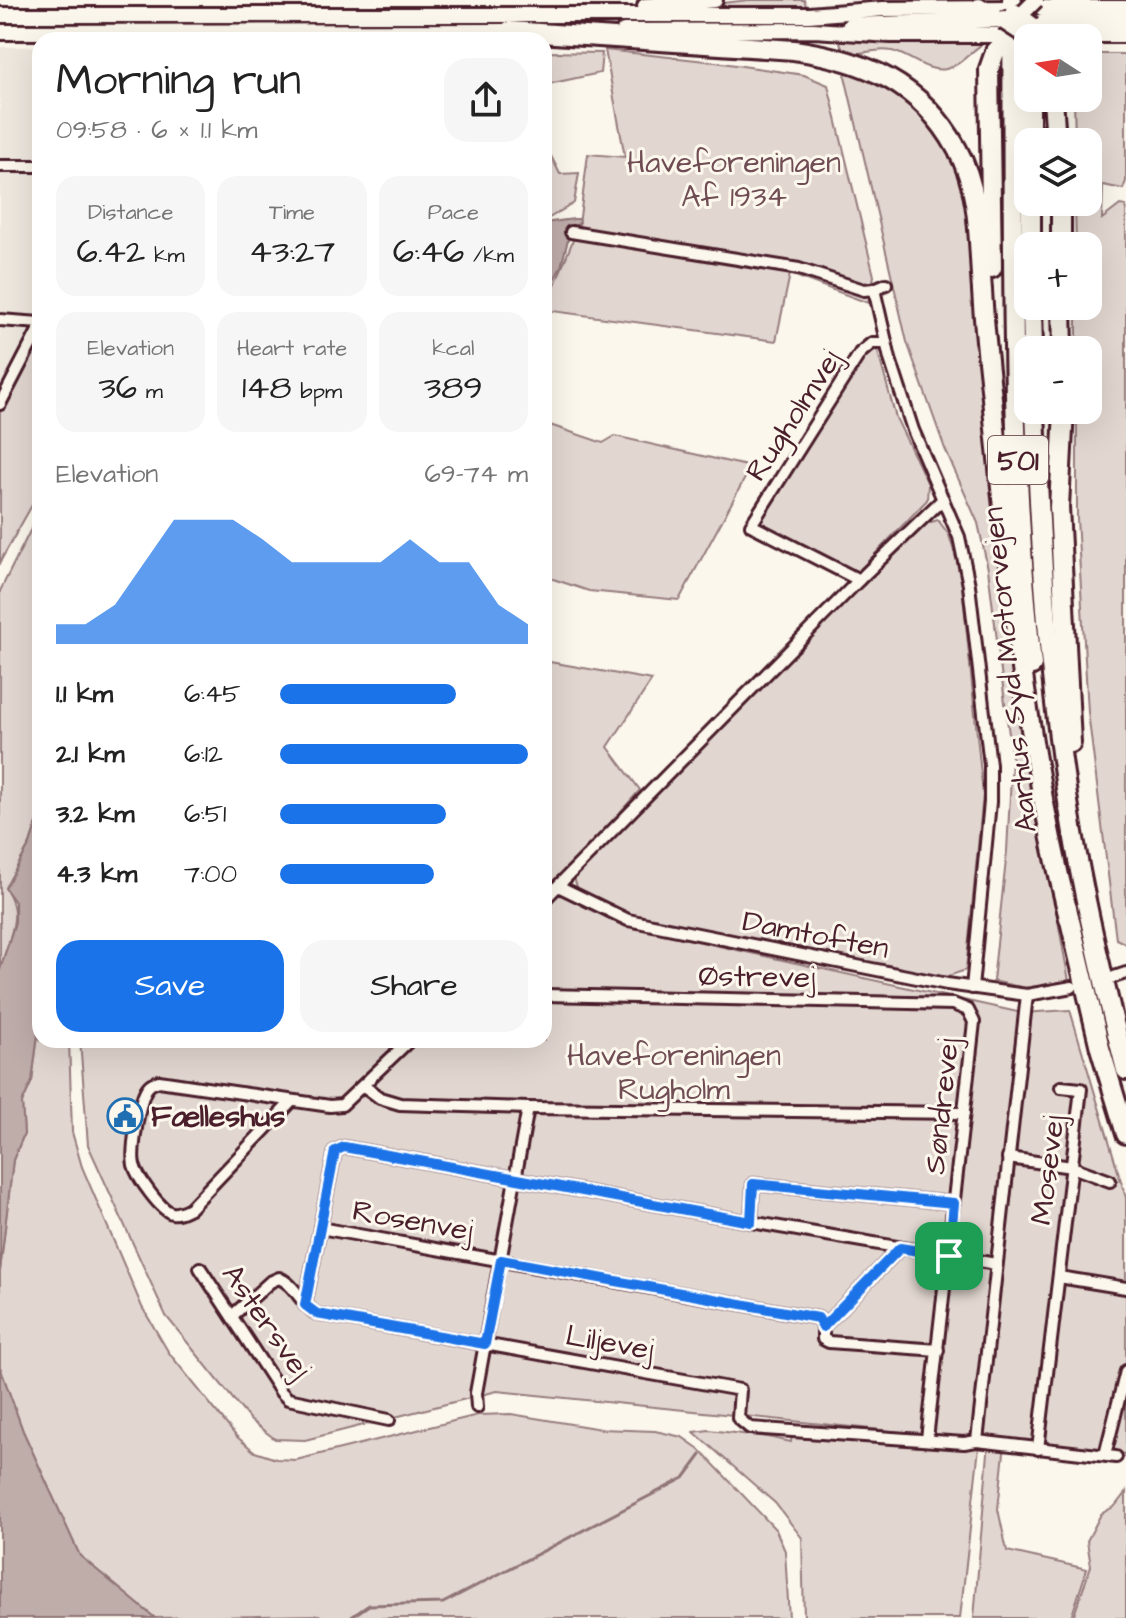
<!DOCTYPE html>
<html lang="en">
<head>
<meta charset="utf-8">
<style>
  body { margin:0; font-family:"Architects Daughter",sans-serif; background:#f6f6f6; color:#222; height:100vh; display:flex; flex-direction:column; font-size:30px; white-space:nowrap }
  * { box-sizing:border-box; margin:0 }
  p { font-size:26px; color:#767676 }
  .icon { flex:none; width:44px; height:44px; fill:none; stroke:currentColor; stroke-width:2; stroke-linecap:round; stroke-linejoin:round }
  .map { position:relative; flex:1; overflow:hidden }
  .side { position:absolute; left:32px; top:32px; width:520px; height:1016px; display:flex; flex-direction:column; background:#fff; border-radius:24px; box-shadow:0 8px 32px #0002 }
  .side>* { flex:none }
  .needle { width:52px; rotate:282deg }
  .fabs { position:absolute; left:1014px; top:24px; display:grid; gap:16px }
  .fabs a { display:grid; place-items:center; width:88px; height:88px; border-radius:16px; background:#fff; box-shadow:0 8px 32px #0002; font-size:40px }
  .pin { position:absolute; display:grid; place-items:center; width:68px; height:68px; color:#fff; margin:-34px; border-radius:16px; box-shadow:0 4px 12px #0006 }
  .round { display:grid; place-items:center; flex:none; width:84px; height:84px; border-radius:24px; background:#f6f6f6 }
  .headline { display:flex; align-items:center; justify-content:space-between; height:136px; padding:0 24px }
  h1 { font-size:44px; font-weight:600; line-height:60px }
  .stats { display:grid; grid-template-columns:repeat(3,1fr); gap:12px; height:136px; padding:8px 24px }
  .stats div { display:grid; align-content:center; border-radius:20px; background:#f6f6f6; text-align:center }
  .stats b { font-size:34px; font-weight:600 }
  .stats small { font-size:22px; font-weight:400 }
  .stats p { font-size:22px }
  .chart { height:224px; padding:16px 24px }
  .chart p { display:flex; justify-content:space-between }
  .chart svg { width:100%; height:144px; margin-top:8px; fill:#1a73e8; opacity:.7 }
  .cta { display:flex; gap:16px; margin-top:auto; padding:16px 24px }
  .cta a { flex:1; height:92px; border-radius:24px; background:#1a73e8; color:#fff; font-size:32px; font-weight:600; line-height:92px; text-align:center }
  .cta a+a { background:#f6f6f6; color:#222 }
  ul { padding:0 24px; list-style:none; font-size:26px }
  li { display:grid; grid-template-columns:128px 96px 1fr; align-items:center; height:60px }
  li i { height:20px; border-radius:10px; background:#1a73e8 }
  .map>svg:first-child { display:block }
  .built { fill:#eee7de }
  .green { fill:#e2d7d0; stroke:#967b7e; stroke-width:2 }
  .water { fill:#bfadaa; stroke:#907477; stroke-width:2 }
  .pier { fill:#fbf7ec }
  .lines { fill:none; stroke-linecap:round; stroke-linejoin:round }
  .stream { stroke:#907477; stroke-width:3 }
  .minor-casing { stroke:#4a1f2b; stroke-width:16 }
  .secondary-casing { stroke:#4a1f2b; stroke-width:20 }
  .motorway-casing { stroke:#4a1f2b; stroke-width:24 }
  .minor { stroke:#fbf7ec; stroke-width:10 }
  .secondary { stroke:#fbf7ec; stroke-width:14 }
  .motorway { stroke:#fbf7ec; stroke-width:18 }
  .secondary-bridge-casing { stroke:#4a1f2b; stroke-width:20; stroke-linecap:butt }
  .motorway-bridge-casing { stroke:#4a1f2b; stroke-width:24; stroke-linecap:butt }
  .secondary-bridge { stroke:#fbf7ec; stroke-width:14 }
  .motorway-bridge { stroke:#fbf7ec; stroke-width:18 }
  .route-casing { stroke:#fff; stroke-width:16 }
  .route { stroke:#1a73e8; stroke-width:10 }
  .labels { text-anchor:middle; stroke-width:6; stroke-linejoin:round; paint-order:stroke }
  .shield { fill:#fbf7ec; stroke:#7f6065; stroke-width:2 }
  .shield-label { font-size:28px; font-weight:bold; fill:#4a1f2b }
  .park-label { font-size:30px; fill:#704d54; stroke:#fbf7ec }
  .street-label { font-size:30px; fill:#4a1f2b; stroke:#fbf7ec }
  .poi-label { font-size:30px; font-weight:bold; fill:#4a1f2b; stroke:#fbf7ec; text-anchor:start }
</style>
</head>
<body>
<div class="map">
<svg width="1126" height="1618" viewBox="0 0 1126 1618">
  <rect width="100%" height="100%" fill="#fbf7ec"/>
  <filter id="ink" filterUnits="userSpaceOnUse"><feTurbulence type="fractalNoise" baseFrequency=".0125" numOctaves="2"/><feDisplacementMap in="SourceGraphic" scale="16" xChannelSelector="R" yChannelSelector="G"/><feConvolveMatrix kernelMatrix="1 2 1 2 8 2 1 2 1" color-interpolation-filters="sRGB"/></filter>
  <g filter="url(#ink)">
    <path class="built" d="M0,47H40V342L0,412Z"/>
    <g class="green">
      <path d="M748,0H804L807,8H716L715,4Z"/>
      <path d="M811,21L812,24L356,25V22Z"/>
      <path d="M0,22H335L336,25L0,26Z"/>
      <path d="M839,38L906,42L988,41C972,48 963,65 946,69C927,73 910,55 892,51C873,47 862,57 843,52Z"/>
      <path d="M605,50L715,62L804,75L828,85L874,276L868,303L790,274L776,341L545,310L579,225L588,154L625,157Z"/>
      <path d="M544,52L602,53L600,73L544,85Z"/>
      <path d="M1088,54H1126V181L1123,189L1103,185L1102,219L1120,205L1126,206V944L1116,939L1088,712L1077,518V410H1088V350H1077V306H1088V246H1076L1075,202H1088V142H1075L1074,98H1088Z"/>
      <path d="M847,70L890,89L938,132L969,196L1019,710L1069,981L1025,988L993,981L1007,851L1012,758L988,569L978,523L945,449L907,342L845,76Z"/>
      <path d="M544,154L551,156L560,174L579,173L574,203L544,221Z"/>
      <path d="M40,342V491L0,562V412Z"/>
      <path d="M877,349L896,418L928,484L927,500L849,581L751,532L866,352Z"/>
      <path d="M544,423L603,443L615,436L751,467L679,600L589,591L544,576Z"/>
      <path d="M40,511V814L30,844L5,888C25,915 7,941 0,970V591Z"/>
      <path d="M938,520L949,535L961,575L983,795L966,970L939,979L627,917L579,893L574,878L918,526Z"/>
      <path d="M544,661L652,680L608,747L640,790L552,888L619,924L1022,1013L1070,1010L1126,1198V1454L1005,1443L998,1509L1007,1551L1087,1569L1071,1618H974L989,1441L497,1391L305,1440L275,1439L250,1420L166,1316L88,1145L80,1040H544Z"/>
      <path d="M40,1019V1040H69L72,1132L82,1167L142,1307L169,1353L236,1436L255,1452L276,1459L296,1460L478,1415L511,1414L601,1429L655,1431L682,1437L699,1449L776,1530L785,1551L789,1618H323L319,1615L155,1618L80,1556L23,1431L0,1367V1271L13,1160L24,1134L22,1103L32,1081Z"/>
      <path d="M709,1430L768,1437L791,1442L792,1434L979,1447L960,1618H804L802,1538L775,1503L694,1432Z"/>
      <path d="M1126,1492V1618H1073L1091,1566L1087,1541L1101,1514L1115,1506Z"/>
    </g>
    <g class="water">
      <path d="M574,219H579L580,222L570,232L561,267L550,287L548,304L544,307V223Z"/>
      <path d="M40,814V1019L32,1081L22,1103L24,1134L13,1160L0,1271V970L15,922V902L5,888L30,844Z"/>
      <path d="M0,1367L23,1431L80,1556L155,1618H0Z"/>
    </g>
    <path class="pier" d="M325,2H365L368,40H325Z"/>
    <g class="lines">
      <path class="stream" d="M350,1618L369,1605L443,1603L684,1478L701,1455"/>
      <defs>
        <g id="minor">
          <path d="M0,166H40"/>
          <path d="M571,232L799,269L864,290L874,289L886,284"/>
          <path d="M874,289L890,359L913,430L959,537L969,585L990,765V802L972,988"/>
          <path d="M0,320L40,323"/>
          <path d="M0,404L40,327"/>
          <path d="M859,580L751,525L860,353L872,343H886"/>
          <path d="M558,886L628,920L947,984L1027,995L1072,987"/>
          <path d="M544,900L859,580L943,499"/>
          <path d="M1114,977L1126,973"/>
          <path d="M544,995L953,1004L968,1010L974,1022L927,1439"/>
          <path d="M364,1086L380,1098L400,1104L528,1108L964,1113"/>
          <path d="M292,1101L190,1208C184,1211 179,1214 172,1213C161,1211 137,1177 134,1165C131,1152 139,1097 148,1087C152,1082 154,1083 159,1081L330,1106L342,1105L410,1040"/>
          <path d="M1008,1158L1072,1167L1110,1181"/>
          <path d="M751,1222L753,1184L954,1203"/>
          <path d="M320,1228L818,1318L823,1327"/>
          <path d="M900,1248L823,1327V1339L829,1342L938,1350"/>
          <path d="M200,1268L281,1392L288,1399L389,1420"/>
          <path d="M1059,1277L1126,1288"/>
          <path d="M305,1305L335,1151L344,1147L751,1222L996,1264"/>
          <path d="M232,1316L270,1282L279,1278C296,1285 301,1305 317,1314L740,1390L738,1418L750,1428L964,1443L977,1441L1116,1457"/>
          <path d="M477,1407L476,1393L528,1108"/>
          <path d="M977,1441L1027,995"/>
          <path d="M1038,1449L1081,1089L1061,1087"/>
          <path d="M1105,1455L1126,1371"/>
        </g>
        <g id="secondary">
          <path d="M645,6L715,0"/>
          <path d="M1042,8H1126"/>
          <path d="M0,15H809L883,9L1011,8"/>
          <path d="M850,25L1004,20"/>
          <path d="M624,31L814,30L891,35H1012"/>
          <path d="M0,32L520,31"/>
          <path d="M1042,35H1126"/>
        </g>
        <g id="motorway">
          <path d="M1012,0C1014,221 1008,445 1032,665"/>
          <path d="M978,8L1004,20"/>
          <path d="M1033,25L1056,22L1126,21"/>
          <path d="M509,31L794,50C864,60 921,83 957,149C981,192 978,242 982,290C984,326 988,362 992,398C1009,573 1026,747 1069,918"/>
          <path d="M1071,38L1073,35"/>
          <path d="M1030,98V142"/>
          <path d="M1053,98L1056,142"/>
          <path d="M1031,202V246"/>
          <path d="M1061,202V246"/>
          <path d="M992,268L989,69L995,52L1012,35"/>
          <path d="M1032,306L1033,350"/>
          <path d="M1062,306L1063,350"/>
          <path d="M1035,410C1040,549 1049,689 1072,827C1086,909 1105,989 1126,1070"/>
          <path d="M1064,410L1059,507L1071,743"/>
          <path d="M1067,908L1100,1048L1126,1134"/>
        </g>
      </defs>
      <use href="#minor" class="minor-casing"/>
      <use href="#secondary" class="secondary-casing"/>
      <use href="#motorway" class="motorway-casing"/>
      <use href="#minor" class="minor"/>
      <use href="#secondary" class="secondary"/>
      <use href="#motorway" class="motorway"/>
      <defs>
        <g id="secondary-bridge">
          <path d="M1014,11L1033,25"/>
          <path d="M1004,20L1024,12L1036,0"/>
        </g>
        <path id="motorway-bridge" d="M1004,20L1032,38"/>
      </defs>
      <use href="#secondary-bridge" class="secondary-bridge-casing"/>
      <use href="#motorway-bridge" class="motorway-bridge-casing"/>
      <use href="#secondary-bridge" class="secondary-bridge"/>
      <use href="#motorway-bridge" class="motorway-bridge"/>
    </g>
  </g>
  <g class="lines" filter="url(#ink)">
    <defs>
      <path id="route" d="M344,1147L751,1222L753,1184L954,1203L949,1256L900,1248L823,1327L818,1318L501,1260L485,1344L317,1314L305,1305L335,1151Z"/>
    </defs>
    <use href="#route" class="route-casing"/>
    <use href="#route" class="route"/>
  </g>
  <defs>
    <symbol id="civic-ring" viewBox="-11 -11 22 22"><circle r="9.5" fill="#fbf7ec" stroke="#1f6fb2" stroke-width="1.5"/><path d="M-.6-6.5H3V-4.5H.6V-3L4-1V1h2V6H-6V1h2V-1L-.6-3ZM-1.2 2.5V6h2.4V2.5Z" fill="#1f6fb2"/></symbol>
  </defs>
  <g fill-rule="evenodd">
    <use href="#civic-ring" x="105" y="1096" width="40" height="40"/>
  </g>
  <g class="labels">
    <rect class="shield" x="988" y="436" width="60" height="48" rx="6"/>
    <g class="shield-label">
      <text x="1018" y="470">501</text>
    </g>
    <g class="park-label">
      <text x="734" y="172">Haveforeningen<tspan x="734" dy="34">Af 1934</tspan></text>
      <text x="674" y="1065">Haveforeningen<tspan x="674" dy="34">Rugholm</tspan></text>
    </g>
    <g class="street-label">
      <text transform="translate(793 415) rotate(-57)" y="10">Rugholmvej</text>
      <text transform="translate(1009 670) rotate(-96)" y="10">Aarhus Syd Motorvejen</text>
      <text transform="translate(816 934) rotate(11)" y="10">Damtoften</text>
      <text transform="translate(757 976) rotate(1)" y="10">Østrevej</text>
      <text transform="translate(941 1106) rotate(-84)" y="10">Søndrevej</text>
      <text transform="translate(1047 1170) rotate(-83)" y="10">Mosevej</text>
      <text transform="translate(413 1220) rotate(10)" y="10">Rosenvej</text>
      <text transform="translate(267 1321) rotate(55)" y="10">Astersvej</text>
      <text transform="translate(610 1342) rotate(10)" y="10">Liljevej</text>
    </g>
    <g class="poi-label">
      <text x="151" y="1126">Fælleshus</text>
    </g>
  </g>
</svg>
<div class="fabs">
<a><svg class="needle" viewBox="-14 -14 28 28"><path d="M0-13l5 13h-10z" fill="#e53935"/><path d="M0 13l5-13h-10z" fill="#767676"/></svg></a>
<a><svg class="icon" aria-label="layers" viewBox="0 0 24 24"><path d="M12 4l9 5-9 5-9-5zM3 14l9 5 9-5"/></svg></a>
<a>+</a>
<a>−</a>
</div>
<div class="pin" style="left:949px;top:1256px;background:#1e9e55"><svg class="icon" aria-label="arrive" viewBox="0 0 24 24"><path d="M6 21V4h12l-3 4 3 4H6"/></svg></div>
<section class="side">
<div class="headline"><div><h1>Morning run</h1><p>09:58 · 6 × 1.1 km</p></div><a class="round"><svg class="icon" aria-label="share" viewBox="0 0 24 24"><path d="M12 15V3M7 8l5-5 5 5M5 13v7h14v-7"/></svg></a></div>
<div class="stats">
<div><p>Distance</p><b>6.42<small> km</small></b></div>
<div><p>Time</p><b>43:27</b></div>
<div><p>Pace</p><b>6:46<small> /km</small></b></div>
</div>
<div class="stats">
<div><p>Elevation</p><b>36<small> m</small></b></div>
<div><p>Heart rate</p><b>148<small> bpm</small></b></div>
<div><p>kcal</p><b>389</b></div>
</div>
<div class="chart"><p><span>Elevation</span>69–74 m</p>
<svg viewBox="0 0 160 44" preserveAspectRatio="none"><path d="M0 44V38L10 38L20 32L30 19L40 6L50 6L60 6L70 12L80 19L90 19L100 19L110 19L120 12L130 19L140 19L150 32L160 38V44z"/></svg>
</div>
<ul>
<li><b>1.1 km</b>6:45<i style="width:71%"></i></li>
<li><b>2.1 km</b>6:12<i style="width:100%"></i></li>
<li><b>3.2 km</b>6:51<i style="width:67%"></i></li>
<li><b>4.3 km</b>7:00<i style="width:62%"></i></li>
</ul>
<div class="cta"><a>Save</a><a>Share</a></div>
</section>
</div>
</body>
</html>
